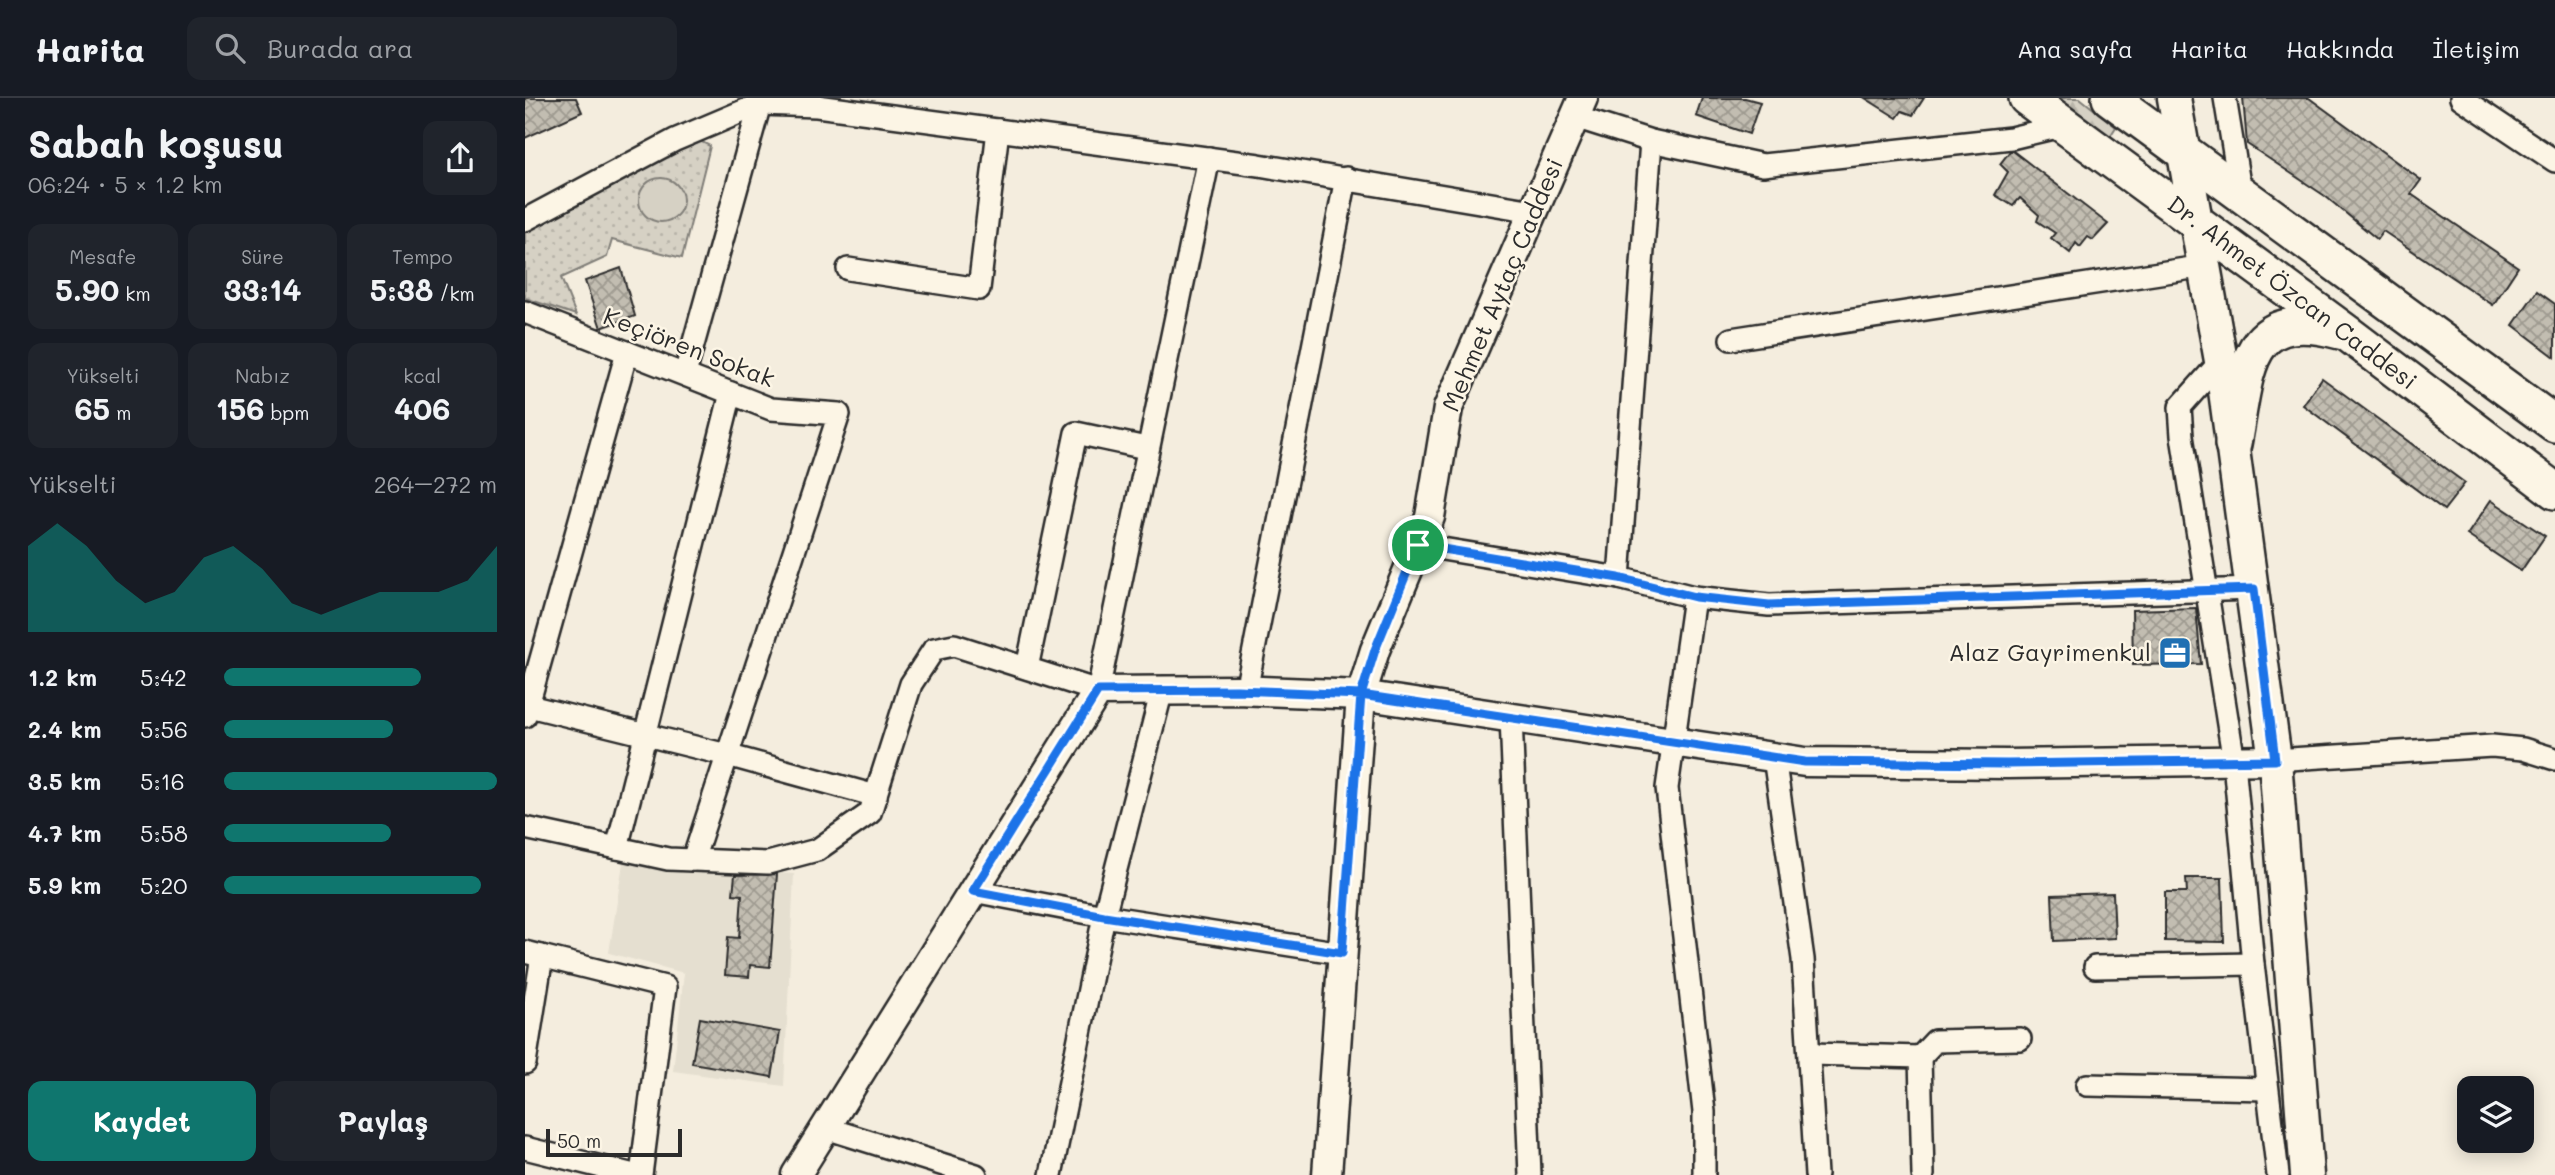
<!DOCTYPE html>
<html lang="tr">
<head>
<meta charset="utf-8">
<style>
  body { margin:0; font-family:Mali,sans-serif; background:#20242c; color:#f1f3f6; height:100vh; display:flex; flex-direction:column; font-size:26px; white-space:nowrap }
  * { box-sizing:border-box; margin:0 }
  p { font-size:23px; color:#9ea1a6 }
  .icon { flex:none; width:38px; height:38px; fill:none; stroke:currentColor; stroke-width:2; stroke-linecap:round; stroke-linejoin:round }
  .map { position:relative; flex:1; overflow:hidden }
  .drawer { display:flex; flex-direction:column; background:#171b24; width:525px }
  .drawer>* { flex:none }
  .tools { position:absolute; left:1932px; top:978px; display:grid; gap:14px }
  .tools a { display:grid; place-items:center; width:77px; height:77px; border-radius:14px; background:#171b24; box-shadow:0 4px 18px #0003; font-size:35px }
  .scale { position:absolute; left:21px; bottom:18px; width:136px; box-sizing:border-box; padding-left:7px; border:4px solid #2b2b2b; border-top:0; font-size:19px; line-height:24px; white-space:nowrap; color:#2b2b2b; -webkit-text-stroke:5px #fcf5e5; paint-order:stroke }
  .pin { position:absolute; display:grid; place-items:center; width:60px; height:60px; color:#fff; margin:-30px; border:4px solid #fff; border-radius:50%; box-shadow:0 2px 7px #0007 }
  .round { display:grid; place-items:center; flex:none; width:74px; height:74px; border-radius:14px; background:#20242c }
  .head { display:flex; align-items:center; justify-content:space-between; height:119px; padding:0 28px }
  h1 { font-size:38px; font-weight:700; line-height:52px }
  .metrics { display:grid; grid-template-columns:repeat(3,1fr); gap:10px; height:119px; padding:7px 28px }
  .metrics div { display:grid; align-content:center; border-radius:14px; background:#20242c; text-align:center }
  .metrics b { font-size:30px; font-weight:700 }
  .metrics small { font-size:19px; font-weight:400 }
  .metrics p { font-size:19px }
  .chart { height:196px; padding:14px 28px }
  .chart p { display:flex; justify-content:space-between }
  .chart svg { width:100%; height:126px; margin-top:7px; fill:#0f766e; opacity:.7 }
  .action { display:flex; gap:14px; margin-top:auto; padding:14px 28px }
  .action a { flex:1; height:80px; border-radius:14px; background:#0f766e; color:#fff; font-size:28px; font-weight:700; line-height:80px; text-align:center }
  .action a+a { background:#20242c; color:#f1f3f6 }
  ul { padding:0 28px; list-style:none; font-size:23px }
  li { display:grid; grid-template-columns:112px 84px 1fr; align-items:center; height:52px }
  li i { height:18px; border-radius:9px; background:#0f766e }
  header { display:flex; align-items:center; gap:42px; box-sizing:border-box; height:98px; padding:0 35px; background:#171b24; border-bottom:2px solid #363941 }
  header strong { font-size:33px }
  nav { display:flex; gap:38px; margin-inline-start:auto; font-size:24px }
  .search { width:490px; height:63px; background:#20242c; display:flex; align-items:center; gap:18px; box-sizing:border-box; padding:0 24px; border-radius:14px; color:#9ea1a6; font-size:26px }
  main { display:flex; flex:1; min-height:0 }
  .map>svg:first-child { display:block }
  .built { fill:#e5dfd0 }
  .forest { fill:url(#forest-firs); stroke:#807e78; stroke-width:2 }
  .park { fill:url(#park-dots); stroke:#807e78; stroke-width:2 }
  .pitch { fill:#d6d1c4; stroke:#807e78; stroke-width:2 }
  .building { fill:url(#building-cross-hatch); stroke:#2b2b2b; stroke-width:2 }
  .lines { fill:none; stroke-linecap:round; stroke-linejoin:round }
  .minor-casing { stroke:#2b2b2b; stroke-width:26 }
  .tertiary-casing { stroke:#2b2b2b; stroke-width:33 }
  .secondary-casing { stroke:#2b2b2b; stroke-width:37 }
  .primary-casing { stroke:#2b2b2b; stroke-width:40 }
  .minor { stroke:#fcf5e5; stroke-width:21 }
  .tertiary { stroke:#fcf5e5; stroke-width:28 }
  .secondary { stroke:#fcf5e5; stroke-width:32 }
  .primary { stroke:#fcf5e5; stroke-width:35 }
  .route-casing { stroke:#fff; stroke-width:14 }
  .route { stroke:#1a73e8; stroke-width:9 }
  .labels { text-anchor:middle; stroke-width:5; stroke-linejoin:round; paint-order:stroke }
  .street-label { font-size:24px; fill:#2b2b2b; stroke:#fcf5e5 }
  .poi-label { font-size:24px; fill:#2b2b2b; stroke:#fcf5e5; text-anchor:end }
</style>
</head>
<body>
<header>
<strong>Harita</strong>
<div class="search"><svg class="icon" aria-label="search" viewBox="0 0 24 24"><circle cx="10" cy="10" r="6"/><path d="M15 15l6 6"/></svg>Burada ara</div>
<nav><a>Ana sayfa</a><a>Harita</a><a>Hakkında</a><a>İletişim</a></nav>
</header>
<main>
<section class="drawer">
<div class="head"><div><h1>Sabah koşusu</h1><p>06:24 · 5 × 1.2 km</p></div><a class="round"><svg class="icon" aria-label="share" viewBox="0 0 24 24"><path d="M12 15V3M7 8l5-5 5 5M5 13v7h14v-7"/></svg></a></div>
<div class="metrics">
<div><p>Mesafe</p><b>5.90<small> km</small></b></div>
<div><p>Süre</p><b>33:14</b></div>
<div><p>Tempo</p><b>5:38<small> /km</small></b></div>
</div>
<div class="metrics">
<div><p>Yükselti</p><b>65<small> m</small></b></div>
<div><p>Nabız</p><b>156<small> bpm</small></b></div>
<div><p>kcal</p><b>406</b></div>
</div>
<div class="chart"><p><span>Yükselti</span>264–272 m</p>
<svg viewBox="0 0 160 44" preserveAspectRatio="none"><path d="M0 44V14L10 6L20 14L30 26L40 34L50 30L60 18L70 14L80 22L90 34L100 38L110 34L120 30L130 30L140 30L150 26L160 14V44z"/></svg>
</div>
<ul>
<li><b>1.2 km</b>5:42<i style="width:72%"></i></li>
<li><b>2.4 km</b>5:56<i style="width:62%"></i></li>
<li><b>3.5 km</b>5:16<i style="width:100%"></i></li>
<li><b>4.7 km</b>5:58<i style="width:61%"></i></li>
<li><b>5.9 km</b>5:20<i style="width:94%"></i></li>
</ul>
<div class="action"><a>Kaydet</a><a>Paylaş</a></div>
</section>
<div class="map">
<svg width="2030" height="1077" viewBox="0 0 2030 1077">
  <defs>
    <pattern id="forest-firs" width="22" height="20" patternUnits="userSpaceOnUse" patternTransform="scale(1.75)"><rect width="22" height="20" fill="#d6d1c4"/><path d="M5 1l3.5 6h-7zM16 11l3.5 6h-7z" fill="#b8b4a9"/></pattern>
    <pattern id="park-dots" width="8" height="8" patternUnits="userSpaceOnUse" patternTransform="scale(1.75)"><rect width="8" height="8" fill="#d6d1c4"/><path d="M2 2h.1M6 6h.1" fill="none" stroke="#b8b4a9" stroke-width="1.8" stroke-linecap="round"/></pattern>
    <pattern id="building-cross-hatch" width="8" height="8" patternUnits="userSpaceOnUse" patternTransform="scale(1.75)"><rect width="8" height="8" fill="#c2bdb1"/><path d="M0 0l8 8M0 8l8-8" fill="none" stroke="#9e9a90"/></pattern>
  </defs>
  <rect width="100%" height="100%" fill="#f4edde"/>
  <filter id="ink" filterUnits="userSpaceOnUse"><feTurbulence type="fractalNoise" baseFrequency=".0143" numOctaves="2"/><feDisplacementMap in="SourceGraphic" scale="14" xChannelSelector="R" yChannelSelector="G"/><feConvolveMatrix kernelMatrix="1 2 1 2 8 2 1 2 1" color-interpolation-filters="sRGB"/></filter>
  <g filter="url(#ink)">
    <path class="built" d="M98,765L269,776L259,988L148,973L159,875L84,855Z"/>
    <path class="forest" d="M1521,0H1555L1591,29L1582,43Z"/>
    <path class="park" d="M171,41L185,48L157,160L87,142L82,159L36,180L51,217L0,200V131Z"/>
    <circle class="pitch" cx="136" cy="102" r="22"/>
    <g class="building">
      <path d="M0,0H51L57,14L0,40Z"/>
      <path d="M1177,0H1220L1235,4L1224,36L1171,18Z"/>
      <path d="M1340,0H1399L1388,17L1377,13L1372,20Z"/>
      <path d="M1718,0H1784L1896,82L1886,96L1993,169L1968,207L1858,133L1852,141L1800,98L1722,46Z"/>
      <path d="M1485,53H1488L1583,126L1568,142L1563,139L1555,149L1551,145L1545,155L1526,140L1530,135L1512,123L1514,117L1495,100L1488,108L1470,97L1483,74L1475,66Z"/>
      <path d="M96,170L110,218L76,230L60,183Z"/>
      <path d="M2012,193L2030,206V259L1988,227Z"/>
      <path d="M1797,280L1940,385L1919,412L1778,307Z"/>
      <path d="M1966,402L2020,438L1996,473L1942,437Z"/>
      <path d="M1671,510L1676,566L1608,567L1607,512Z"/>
      <path d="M252,776L245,869L225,867L224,879L200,877L203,839L214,840L217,797L208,796L210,777Z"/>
      <path d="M1661,780H1697L1699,844L1640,843V794H1662Z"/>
      <path d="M1588,795L1590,840L1529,843L1527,797Z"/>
      <path d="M175,920L255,934L247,979L167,965Z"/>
    </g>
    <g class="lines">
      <defs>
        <g id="minor">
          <path d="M1700,0L1716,98"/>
          <path d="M1936,0L2030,63"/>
          <path d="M1050,19L1126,43L1238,67L1486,40L1540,27"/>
          <path d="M0,122L150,42L235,6L292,8L734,67L1008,113"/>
          <path d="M323,171L454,191L473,32"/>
          <path d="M0,214L246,311L314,316L168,762"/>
          <path d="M1206,241L1680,168"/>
          <path d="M1696,263L1655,309L1657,338L1709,664L1728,866L1753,1077"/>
          <path d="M160,276L235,6"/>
          <path d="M893,447L1094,480L1169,499L1244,507L1729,491"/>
          <path d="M1094,480L1126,43"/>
          <path d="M1169,499L1142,690L1179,1014V1077"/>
          <path d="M502,570L551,335L621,350"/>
          <path d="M721,593L821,80"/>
          <path d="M0,607L202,657L351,698"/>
          <path d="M0,618L102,254"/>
          <path d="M986,619L1005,1077"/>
          <path d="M1249,659L1278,861L1291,1077"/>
          <path d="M1750,662L1967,648L1998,651L2030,661"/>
          <path d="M0,730L143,761L243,765L292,752L345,715L386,586L409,551L429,547L573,593L684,60"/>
          <path d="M92,750L206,295"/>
          <path d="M448,793L579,818L817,855"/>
          <path d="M0,854L140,889L116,1077"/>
          <path d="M1570,869L1728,866"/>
          <path d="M1286,956L1395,959L1398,1077"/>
          <path d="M1395,959L1410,943L1495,941"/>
          <path d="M0,965L17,858"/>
          <path d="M1562,987L1742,991"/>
          <path d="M301,1030L451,1077"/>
          <path d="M0,1050L109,1077"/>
          <path d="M526,1077L579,818L637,592"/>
        </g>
        <g id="tertiary">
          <path d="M271,1077L573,593L712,592L836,597L1280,664L1482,666L1750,662"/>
          <path d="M802,1077L836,597L850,552L905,419L923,310L1058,0"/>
        </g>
        <path id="secondary" d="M1649,0L1696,263L1750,662L1782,1077"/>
        <g id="primary">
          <path d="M1502,0L1822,235L2030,393"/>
          <path d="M1585,0L2030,326"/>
          <path d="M1708,346C1722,274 1718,207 1815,233"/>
        </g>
      </defs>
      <use href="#minor" class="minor-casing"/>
      <use href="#tertiary" class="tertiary-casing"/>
      <use href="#secondary" class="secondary-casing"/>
      <use href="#primary" class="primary-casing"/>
      <use href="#minor" class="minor"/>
      <use href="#tertiary" class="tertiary"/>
      <use href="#secondary" class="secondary"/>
      <use href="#primary" class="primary"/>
    </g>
  </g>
  <g class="lines" filter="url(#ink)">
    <defs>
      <path id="route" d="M893,447L850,552L836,597L712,592L573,593L448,793L579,818L817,855L836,597L1280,664L1482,666L1750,662L1729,491L1244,507L1170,499L1094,480L893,447"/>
    </defs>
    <use href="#route" class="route-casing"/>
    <use href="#route" class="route"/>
  </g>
  <defs>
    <symbol id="office-square" viewBox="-11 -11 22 22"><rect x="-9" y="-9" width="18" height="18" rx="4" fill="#1f6fb2" stroke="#fcf5e5"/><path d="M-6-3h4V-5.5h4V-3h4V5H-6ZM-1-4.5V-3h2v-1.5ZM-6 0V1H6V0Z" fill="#fff"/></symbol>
  </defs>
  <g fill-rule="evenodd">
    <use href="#office-square" x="1631" y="536" width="38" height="38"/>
  </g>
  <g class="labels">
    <g class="street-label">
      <text transform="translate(978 187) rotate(-67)" y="8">Mehmet Aytaç Caddesi</text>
      <text transform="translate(1767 195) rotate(37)" y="8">Dr. Ahmet Özcan Caddesi</text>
      <text transform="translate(164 250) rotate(21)" y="8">Keçiören Sokak</text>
    </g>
    <g class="poi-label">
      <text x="1626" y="563">Alaz Gayrimenkul</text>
    </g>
  </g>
</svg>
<div class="tools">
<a><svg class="icon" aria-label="layers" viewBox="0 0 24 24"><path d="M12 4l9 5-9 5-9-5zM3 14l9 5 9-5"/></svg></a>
</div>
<div class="scale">50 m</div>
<div class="pin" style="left:893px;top:447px;background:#1e9e55"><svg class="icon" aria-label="arrive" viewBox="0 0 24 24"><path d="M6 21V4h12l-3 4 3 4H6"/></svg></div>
</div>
</main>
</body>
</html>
